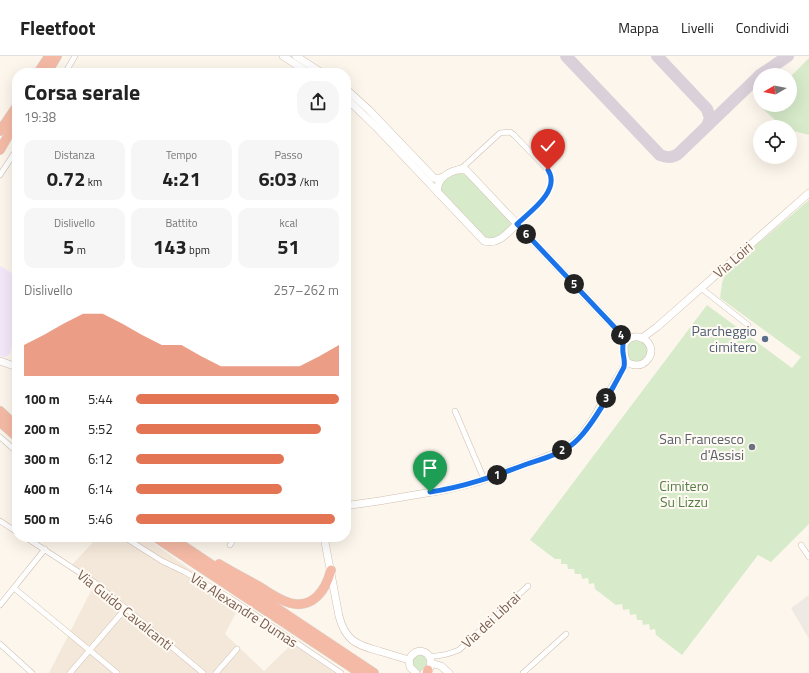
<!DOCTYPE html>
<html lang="it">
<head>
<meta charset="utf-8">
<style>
  body { margin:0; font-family:"Titillium Web",sans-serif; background:#f6f6f6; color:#222; height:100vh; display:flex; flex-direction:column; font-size:15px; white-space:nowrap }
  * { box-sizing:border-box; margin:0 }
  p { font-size:13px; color:#767676 }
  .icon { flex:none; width:22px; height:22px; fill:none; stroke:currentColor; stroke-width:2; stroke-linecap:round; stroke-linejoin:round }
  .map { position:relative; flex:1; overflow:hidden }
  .sheet { position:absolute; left:12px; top:12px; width:339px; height:474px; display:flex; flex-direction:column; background:#fff; border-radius:16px; box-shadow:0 4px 16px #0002 }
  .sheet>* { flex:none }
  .needle { width:26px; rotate:261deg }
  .fabs { position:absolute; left:753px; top:12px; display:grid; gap:8px }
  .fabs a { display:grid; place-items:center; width:44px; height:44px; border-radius:50%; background:#fff; box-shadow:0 4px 16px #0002; font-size:20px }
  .pin { position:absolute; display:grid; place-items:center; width:34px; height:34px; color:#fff; margin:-41px -17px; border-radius:50% 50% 50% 0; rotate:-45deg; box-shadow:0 0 4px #0007 }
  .pin .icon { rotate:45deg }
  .km { position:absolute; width:20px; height:20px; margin:-10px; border-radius:50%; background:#222; color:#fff; font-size:11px; line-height:20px; text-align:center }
  .round { display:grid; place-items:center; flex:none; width:42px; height:42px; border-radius:16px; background:#f6f6f6 }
  .headline { display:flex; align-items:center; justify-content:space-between; height:68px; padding:0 12px }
  h1 { font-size:22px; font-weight:700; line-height:30px }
  .figures { display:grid; grid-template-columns:repeat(3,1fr); gap:6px; height:68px; padding:4px 12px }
  .figures div { display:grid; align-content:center; border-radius:10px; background:#f6f6f6; text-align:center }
  .figures b { font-size:20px; font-weight:700 }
  .figures small { font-size:11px; font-weight:400 }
  .figures p { font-size:11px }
  .chart { height:112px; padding:8px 12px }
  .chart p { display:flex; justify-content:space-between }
  .chart svg { width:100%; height:72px; margin-top:4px; fill:#e37454; opacity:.7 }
  ul { padding:0 12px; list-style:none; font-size:13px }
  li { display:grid; grid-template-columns:64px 48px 1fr; align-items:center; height:30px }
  li i { height:10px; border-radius:5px; background:#e37454 }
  header { display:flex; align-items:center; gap:24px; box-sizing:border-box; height:56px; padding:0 20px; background:#fff; border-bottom:1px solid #e0e0e0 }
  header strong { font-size:19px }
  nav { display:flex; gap:22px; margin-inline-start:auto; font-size:14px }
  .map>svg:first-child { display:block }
  .residential { fill:#f4e8da }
  .industrial { fill:#efe9e4 }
  .education { fill:#f3e8f9 }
  .green { fill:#d7ebca }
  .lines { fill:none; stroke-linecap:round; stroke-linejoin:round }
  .taxiway { stroke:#dad0da; stroke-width:12 }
  .street-casing { stroke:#cfbeb0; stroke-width:6 }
  .secondary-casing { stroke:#d2bfaf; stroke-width:8 }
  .highway-casing { stroke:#d9d2cd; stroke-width:10 }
  .street { stroke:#fff; stroke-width:5 }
  .secondary { stroke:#fff; stroke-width:7 }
  .highway { stroke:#f5baa5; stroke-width:9 }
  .route-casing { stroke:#fff; stroke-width:8 }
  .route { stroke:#1a73e8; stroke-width:5 }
  .service-dot { fill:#5c6f8a; stroke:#fffaf3; stroke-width:1.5 }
  .worship-dot { fill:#6b7280; stroke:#fffaf3; stroke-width:1.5 }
  .labels { text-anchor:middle; stroke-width:4; stroke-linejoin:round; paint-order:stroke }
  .street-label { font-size:14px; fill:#785d4e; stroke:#fffaf3 }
  .service-label { font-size:14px; fill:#4e5e75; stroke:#fffaf3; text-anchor:end }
  .worship-label { font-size:14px; fill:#5b616d; stroke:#fffaf3; text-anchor:end }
  .park-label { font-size:14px; fill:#567e46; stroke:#fffaf3 }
</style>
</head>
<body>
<header>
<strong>Fleetfoot</strong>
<nav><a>Mappa</a><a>Livelli</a><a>Condividi</a></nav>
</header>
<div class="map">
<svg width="809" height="617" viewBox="0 0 809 617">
  <rect width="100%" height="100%" fill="#fcf6ec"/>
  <path class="residential" d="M98,481H145L240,549L225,578L264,615L293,587L335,617H49L94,529L68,513Z"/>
  <path class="industrial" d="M809,539V583L791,552Z"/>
  <path class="education" d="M1,210L17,221V279L13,285L10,298L5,301L0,300V212Z"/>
  <g class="green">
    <path d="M809,2V79L790,74V71H783L764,54L762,50L790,49V21Z"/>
    <path d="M459,117L466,119L511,166L510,171L496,183L486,182L441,135L440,128L452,118Z"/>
    <path d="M809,144V468L771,506L758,499L682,599L656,579L655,573L650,574L649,568L643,569L642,564H637L636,558L630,559L629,553L623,554L622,548L616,549L595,533L594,527L589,528L588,522L582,523L581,518H575L574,513H568L567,508H561V503H555L530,484L707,249L792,312L801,301L720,242L722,227L726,215Z"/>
    <circle cx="637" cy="295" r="11"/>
    <circle cx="420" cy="607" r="8"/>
  </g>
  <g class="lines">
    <g class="taxiway">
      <path d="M566,0L660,99C667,102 672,102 678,98L760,19"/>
      <path d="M657,0L707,53L710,62L707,70"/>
      <path d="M760,19L788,0"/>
    </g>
    <defs>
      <g id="street">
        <path d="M65,17L75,0"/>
        <path d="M457,113L463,111L500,77L510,76L514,79L548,114C561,135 531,155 517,168"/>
        <path d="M0,119L17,93"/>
        <path d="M701,232L748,269"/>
        <path d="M455,355L484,423"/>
        <path d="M0,381L17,396"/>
        <path d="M0,465L17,476"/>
        <path d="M25,481L94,526L203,617"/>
        <path d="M124,481L162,505L185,516L230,542L341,617"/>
        <path d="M230,489L235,481"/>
        <path d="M801,489L809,501"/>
        <path d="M14,532L117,617"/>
        <path d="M0,549L45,493"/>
        <path d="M0,588L32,617"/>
        <path d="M429,600C440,601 449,598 459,594L528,530"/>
        <path d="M70,617L126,552"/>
        <path d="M216,617L237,593"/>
        <path d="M523,617L566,578"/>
      </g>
      <g id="secondary">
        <path d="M283,0L309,17"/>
        <path d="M296,0L322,17"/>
        <path d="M346,33L369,54L434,122L438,123L443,121"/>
        <path d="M346,42L378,73L484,185C499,189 507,177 517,168"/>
        <path d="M438,137C435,122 452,112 466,114L620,277C621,280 623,283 624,286C625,296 621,309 637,309C641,309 645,307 648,303C660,287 632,269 623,291"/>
        <path d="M642,282L657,271L809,137"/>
        <path d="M0,305L17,311"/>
        <path d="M346,448L351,449L379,445L444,434L480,425L546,401L565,393L581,380L593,363L624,311L625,302"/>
        <path d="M324,481L339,560C345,584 356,589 379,595C389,598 399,601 409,604"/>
        <path d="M431,607L441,610L449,617"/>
        <path d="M416,617L410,611L409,604C416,588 435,596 430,612L424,617"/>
      </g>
      <g id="highway">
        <path d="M38,17L49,0"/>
        <path d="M47,17L57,0"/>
        <path d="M0,75L17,50"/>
        <path d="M0,94L17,64"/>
        <path d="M0,355L17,371"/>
        <path d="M0,366L17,381"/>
        <path d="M155,481L360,617"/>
        <path d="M170,481L374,617"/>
        <path d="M219,508C232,516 246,523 260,531C269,537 279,544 290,547C313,553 326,534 331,514"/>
        <path d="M427,617L428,614"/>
      </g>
    </defs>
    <use href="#street" class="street-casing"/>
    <use href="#secondary" class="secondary-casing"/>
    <use href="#highway" class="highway-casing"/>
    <use href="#street" class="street"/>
    <use href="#secondary" class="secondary"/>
    <use href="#highway" class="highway"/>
  </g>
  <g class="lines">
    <defs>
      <path id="route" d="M430,436C464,431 495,420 527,408C542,403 561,398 574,387C592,372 613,332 624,311C625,305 624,303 623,297C622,288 625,287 620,277L517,168C531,155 561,134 548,114"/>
    </defs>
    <use href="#route" class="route-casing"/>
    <use href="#route" class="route"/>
  </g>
  <circle class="service-dot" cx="765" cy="283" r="4"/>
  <circle class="worship-dot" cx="752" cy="391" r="4"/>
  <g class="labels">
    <g class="street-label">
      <text transform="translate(733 204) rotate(-41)" y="5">Via Loiri</text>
      <text transform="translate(125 554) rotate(39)" y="5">Via Guido Cavalcanti</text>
      <text transform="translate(244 554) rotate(33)" y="5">Via Alexandre Dumas</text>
      <text transform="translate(491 564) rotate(-43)" y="5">Via dei Librai</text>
    </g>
    <g class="service-label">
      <text x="757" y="280">Parcheggio<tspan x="757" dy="16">cimitero</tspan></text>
    </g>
    <g class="worship-label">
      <text x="744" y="388">San Francesco<tspan x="744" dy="16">d'Assisi</tspan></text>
    </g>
    <g class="park-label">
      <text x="684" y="435">Cimitero<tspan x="684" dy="16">Su Lizzu</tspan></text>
    </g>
  </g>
</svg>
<div class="fabs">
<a><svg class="needle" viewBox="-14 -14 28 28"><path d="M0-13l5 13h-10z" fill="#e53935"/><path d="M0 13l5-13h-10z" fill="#767676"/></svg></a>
<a><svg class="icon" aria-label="locate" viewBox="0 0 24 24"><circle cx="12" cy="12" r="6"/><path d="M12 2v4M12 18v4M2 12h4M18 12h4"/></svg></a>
</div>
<div class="pin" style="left:430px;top:436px;background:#1e9e55"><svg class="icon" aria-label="arrive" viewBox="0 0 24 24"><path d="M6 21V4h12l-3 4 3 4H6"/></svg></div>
<div class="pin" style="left:548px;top:114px;background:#d93025"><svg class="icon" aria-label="check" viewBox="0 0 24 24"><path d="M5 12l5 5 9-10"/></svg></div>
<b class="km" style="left:497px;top:419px">1</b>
<b class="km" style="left:562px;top:394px">2</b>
<b class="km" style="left:606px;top:342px">3</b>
<b class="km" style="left:621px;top:279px">4</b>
<b class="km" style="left:574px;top:228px">5</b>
<b class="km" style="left:526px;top:178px">6</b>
<section class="sheet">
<div class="headline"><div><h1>Corsa serale</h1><p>19:38</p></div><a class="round"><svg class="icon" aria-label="share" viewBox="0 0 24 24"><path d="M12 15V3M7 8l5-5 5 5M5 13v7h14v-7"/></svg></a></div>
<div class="figures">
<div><p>Distanza</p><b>0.72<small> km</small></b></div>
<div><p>Tempo</p><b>4:21</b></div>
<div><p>Passo</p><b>6:03<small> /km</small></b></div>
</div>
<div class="figures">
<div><p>Dislivello</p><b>5<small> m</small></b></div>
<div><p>Battito</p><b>143<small> bpm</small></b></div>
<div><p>kcal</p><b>51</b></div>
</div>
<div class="chart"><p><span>Dislivello</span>257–262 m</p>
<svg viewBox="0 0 160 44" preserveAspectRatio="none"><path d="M0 44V25L10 19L20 12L30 6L40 6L50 12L60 19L70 25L80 25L90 32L100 38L110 38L120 38L130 38L140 38L150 32L160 25V44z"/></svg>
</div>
<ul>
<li><b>100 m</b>5:44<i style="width:100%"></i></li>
<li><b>200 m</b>5:52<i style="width:91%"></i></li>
<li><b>300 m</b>6:12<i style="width:73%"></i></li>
<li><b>400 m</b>6:14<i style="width:72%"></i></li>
<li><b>500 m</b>5:46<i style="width:98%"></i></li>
</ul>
</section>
</div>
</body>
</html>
